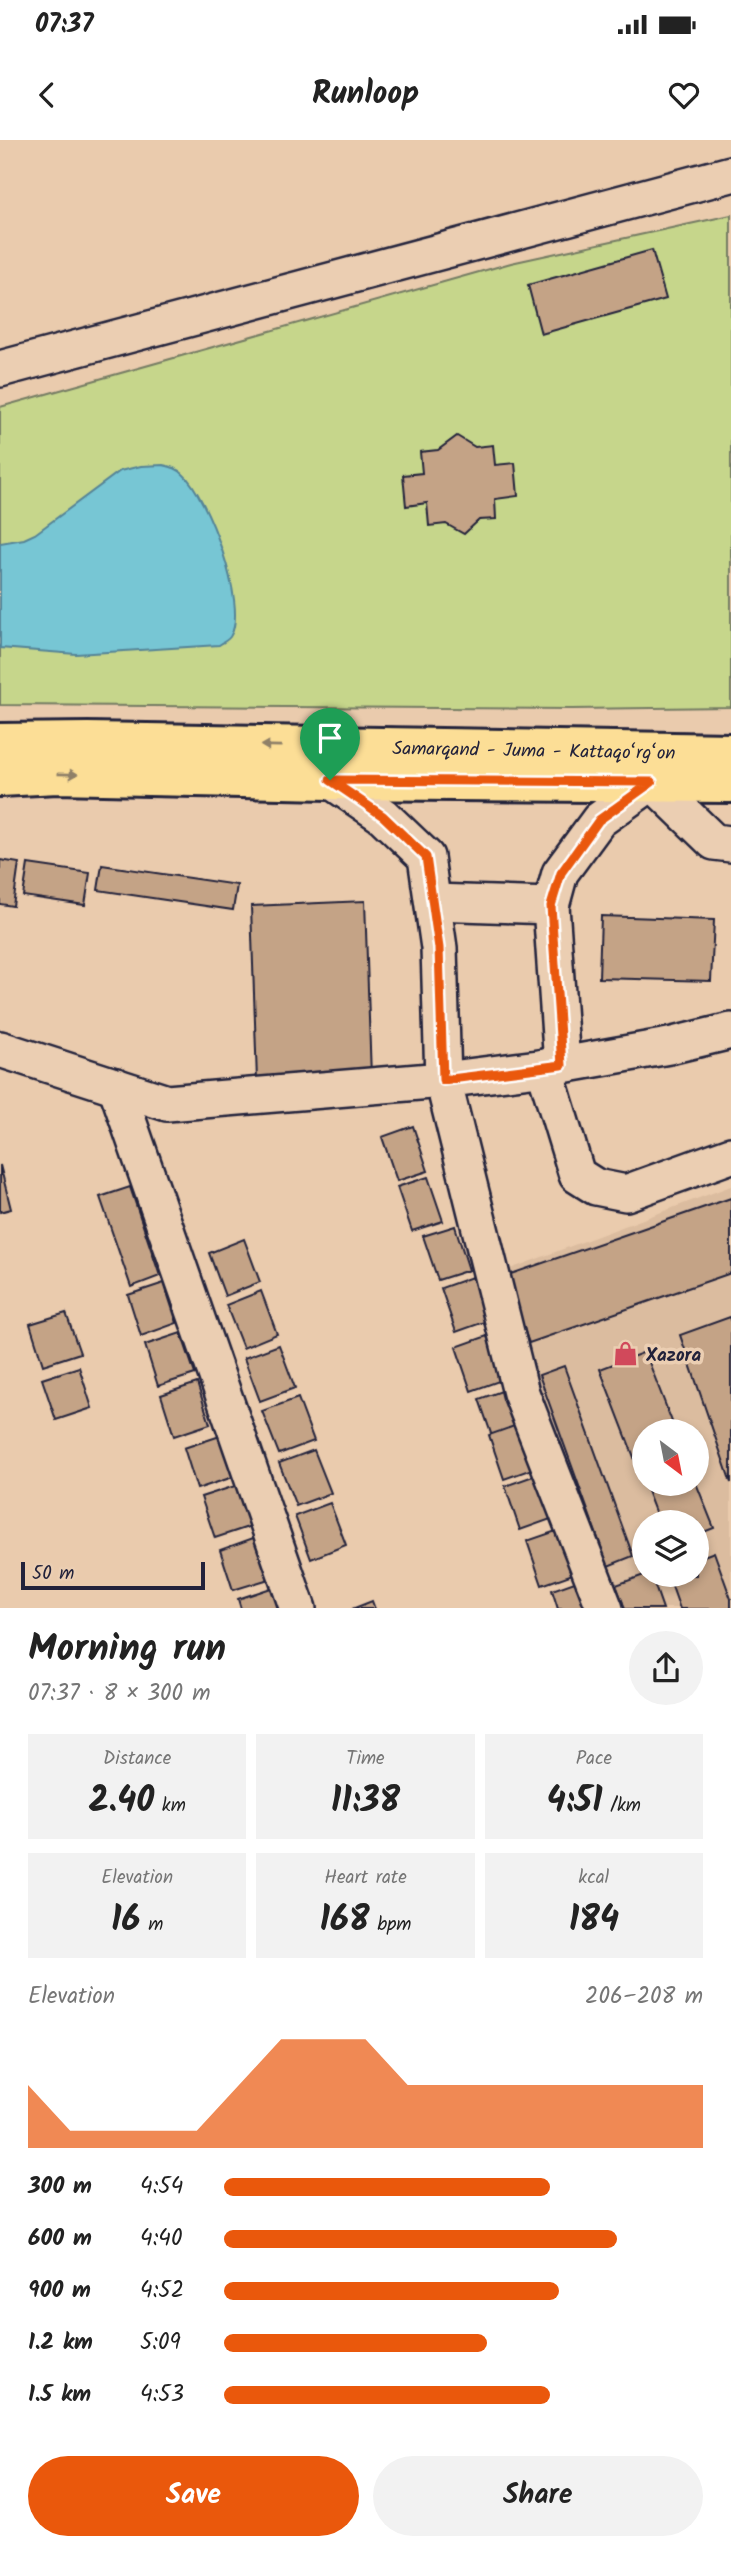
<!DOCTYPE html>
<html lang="en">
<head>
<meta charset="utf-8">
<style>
  body { margin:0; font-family:Kalam,sans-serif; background:#f2f2f2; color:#222; height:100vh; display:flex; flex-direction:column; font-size:26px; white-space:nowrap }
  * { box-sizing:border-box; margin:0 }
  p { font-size:23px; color:#767676 }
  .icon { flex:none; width:38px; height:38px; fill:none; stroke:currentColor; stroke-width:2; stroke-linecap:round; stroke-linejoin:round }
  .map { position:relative; height:1468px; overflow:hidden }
  .side { display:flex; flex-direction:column; background:#fff; flex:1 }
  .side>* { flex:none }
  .needle { width:46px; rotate:148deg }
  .buttons { position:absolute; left:632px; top:1279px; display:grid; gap:14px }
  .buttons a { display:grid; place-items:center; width:77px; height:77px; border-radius:50%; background:#fff; box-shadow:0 4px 10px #0003; font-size:35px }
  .scale { position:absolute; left:21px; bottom:18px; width:184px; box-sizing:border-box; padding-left:7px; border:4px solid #22223b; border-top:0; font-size:19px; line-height:24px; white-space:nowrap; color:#22223b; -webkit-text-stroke:5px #ebceb2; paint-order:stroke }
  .pin { position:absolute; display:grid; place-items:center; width:60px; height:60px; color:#fff; margin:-72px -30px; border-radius:50% 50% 50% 0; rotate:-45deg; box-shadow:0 0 7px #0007 }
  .pin .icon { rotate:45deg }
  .round { display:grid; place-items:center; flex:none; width:74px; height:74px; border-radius:37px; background:#f2f2f2 }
  .summary { display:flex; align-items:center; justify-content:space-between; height:119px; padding:0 28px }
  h1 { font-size:38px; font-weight:700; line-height:52px }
  .figures { display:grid; grid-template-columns:repeat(3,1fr); gap:10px; height:119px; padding:7px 28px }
  .figures div { display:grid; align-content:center; border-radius:0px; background:#f2f2f2; text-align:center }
  .figures b { font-size:35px; font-weight:700 }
  .figures small { font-size:19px; font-weight:400 }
  .figures p { font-size:19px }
  .chart { height:196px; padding:14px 28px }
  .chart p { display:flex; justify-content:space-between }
  .chart svg { width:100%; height:126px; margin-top:7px; fill:#ea580c; opacity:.7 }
  .button { display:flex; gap:14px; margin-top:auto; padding:14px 28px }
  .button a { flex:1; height:80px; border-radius:42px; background:#ea580c; color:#fff; font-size:28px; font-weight:700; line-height:80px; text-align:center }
  .button a+a { background:#f2f2f2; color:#222 }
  ul { padding:0 28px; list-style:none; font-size:23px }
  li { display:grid; grid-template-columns:112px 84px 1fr; align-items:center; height:52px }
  li i { height:18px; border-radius:9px; background:#ea580c }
  .status { display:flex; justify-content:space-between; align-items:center; height:49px; padding:0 35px; background:#fff; direction:ltr }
  .status svg { height:19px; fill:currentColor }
  header { display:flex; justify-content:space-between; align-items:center; height:91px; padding:0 28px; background:#fff; font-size:32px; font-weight:700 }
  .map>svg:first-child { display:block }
  .built { fill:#dbbc9f; fill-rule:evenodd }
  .green { fill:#c6d68b; stroke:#747c63; stroke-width:2 }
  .water { fill:#77c6d4; stroke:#558497; stroke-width:2 }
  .building { fill:#c4a386; stroke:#22223b; stroke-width:2 }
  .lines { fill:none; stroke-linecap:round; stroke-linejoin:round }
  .minor-casing { stroke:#22223b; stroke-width:40 }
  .major-casing { stroke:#22223b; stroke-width:44 }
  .minor { stroke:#ebceb2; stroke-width:35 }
  .major { stroke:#fcde96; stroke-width:38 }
  .oneway { fill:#8f8068 }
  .route-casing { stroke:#fff; stroke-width:14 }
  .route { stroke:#ea580c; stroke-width:9 }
  .labels { text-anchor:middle; stroke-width:7; stroke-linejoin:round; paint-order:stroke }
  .street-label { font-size:19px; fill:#22223b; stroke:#ebceb2 }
  .poi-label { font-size:19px; font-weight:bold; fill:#22223b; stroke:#ebceb2; text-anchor:start }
</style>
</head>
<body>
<div class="status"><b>07:37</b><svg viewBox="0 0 49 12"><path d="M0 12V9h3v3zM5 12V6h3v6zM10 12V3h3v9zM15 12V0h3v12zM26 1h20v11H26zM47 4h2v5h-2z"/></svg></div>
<header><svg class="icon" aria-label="back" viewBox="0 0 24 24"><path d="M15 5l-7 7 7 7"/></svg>Runloop<svg class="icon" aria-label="heart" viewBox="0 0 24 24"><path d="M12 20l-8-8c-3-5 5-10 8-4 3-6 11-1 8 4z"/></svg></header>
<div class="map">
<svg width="731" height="1469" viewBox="0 0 731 1469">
  <rect width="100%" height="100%" fill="#eacbad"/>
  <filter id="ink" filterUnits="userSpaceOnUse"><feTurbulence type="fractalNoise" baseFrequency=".0143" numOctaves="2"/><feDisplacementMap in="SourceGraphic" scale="14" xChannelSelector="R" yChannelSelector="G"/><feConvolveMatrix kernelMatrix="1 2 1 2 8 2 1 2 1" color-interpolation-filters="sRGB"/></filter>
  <g filter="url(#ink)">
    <path class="built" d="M731,1046V1468H622L491,1136ZM644,1292H696V1344H644ZM644,1382H696V1435H644Z"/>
    <path class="green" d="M731,75V567L572,569L0,565V267L511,123Z"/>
    <path class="water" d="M163,325C171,327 177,328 183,334C207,355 248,465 231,495C229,500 223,502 219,505L76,514L0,508V403L24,399L35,394L120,331L141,326Z"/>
    <g class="building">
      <path d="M652,110L666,159L541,194L528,145Z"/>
      <path d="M457,296L475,307L493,305L495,325L515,323L518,356L495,359L496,379L479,380L464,394L446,384L429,386L427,363L406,366L403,335L422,333L420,312L438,310Z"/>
      <path d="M0,720L19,723L13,766L0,764Z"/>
      <path d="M28,724L90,733L85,765L23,756Z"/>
      <path d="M102,725L237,745L233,770L98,750Z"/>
      <path d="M365,761L371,937L257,941L251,766Z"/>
      <path d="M601,776L714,780L711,841L599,838Z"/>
      <path d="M413,986L428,1031L397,1041L382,997Z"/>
      <path d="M0,1025L11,1069L0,1072Z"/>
      <path d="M428,1037L443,1081L412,1091L397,1047Z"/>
      <path d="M130,1047L160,1136L131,1147L100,1057Z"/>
      <path d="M731,1058V1133L529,1203L505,1136Z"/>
      <path d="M455,1086L469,1130L438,1140L423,1096Z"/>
      <path d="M244,1099L260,1142L225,1156L209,1113Z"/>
      <path d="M472,1137L487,1181L456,1192L441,1148Z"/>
      <path d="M164,1143L177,1183L141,1196L128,1155Z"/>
      <path d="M261,1151L277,1194L243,1208L226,1165Z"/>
      <path d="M66,1173L80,1213L43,1225L30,1184Z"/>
      <path d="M730,1177L731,1179V1343L680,1195Z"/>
      <path d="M181,1193L195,1234L158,1246L145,1205Z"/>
      <path d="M487,1196L502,1240L471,1251L456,1207Z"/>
      <path d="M279,1205L295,1248L260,1261L244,1218Z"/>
      <path d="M645,1212L676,1292H644V1344L696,1343L714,1388L696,1395V1382H659L600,1229Z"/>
      <path d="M564,1226L633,1416L608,1426L539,1235Z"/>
      <path d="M79,1227L92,1268L56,1280L42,1239Z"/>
      <path d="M197,1243L210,1284L174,1296L161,1255Z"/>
      <path d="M510,1248L525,1292L494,1302L479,1259Z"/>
      <path d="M298,1258L314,1301L279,1314L262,1271Z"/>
      <path d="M520,1284L535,1328L504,1339L489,1295Z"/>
      <path d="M220,1296L233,1337L197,1349L184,1308Z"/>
      <path d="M314,1310L331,1353L296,1366L279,1323Z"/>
      <path d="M536,1335L551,1379L520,1390L505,1346Z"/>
      <path d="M238,1345L251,1386L215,1398L201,1357Z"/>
      <path d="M330,1363L346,1405L311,1419L295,1376Z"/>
      <path d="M559,1390L573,1434L542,1445L527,1401Z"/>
      <path d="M256,1397L269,1439L233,1450L220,1410Z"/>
      <path d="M714,1412L731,1459V1469H680L668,1435H696V1419Z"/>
      <path d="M644,1435H651L663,1469H625L616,1445Z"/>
      <path d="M583,1439L593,1469H558L552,1450Z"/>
      <path d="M274,1447L281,1469H241L238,1459Z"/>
      <path d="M372,1461L375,1469H352Z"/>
    </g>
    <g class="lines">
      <defs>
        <g id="minor">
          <path d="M0,229L731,34"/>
          <path d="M330,640L383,676L426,717L439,808L443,940L521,1253L605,1469"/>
          <path d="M433,762L551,766"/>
          <path d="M0,909L167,963L443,940L562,925L669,906L731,891"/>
          <path d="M562,925L551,766L560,733L599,680L652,642L714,702L731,704"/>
          <path d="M544,927L577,1035L596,1047L626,1053L731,1015"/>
          <path d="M116,946L298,1469"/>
        </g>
        <g id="major">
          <path id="s1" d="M0,603L88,602L731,613"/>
          <path d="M0,637L57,634L330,640L731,643"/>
        </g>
      </defs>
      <use href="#minor" class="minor-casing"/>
      <use href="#major" class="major-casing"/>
      <use href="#minor" class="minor"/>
      <use href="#major" class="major"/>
    </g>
    <defs><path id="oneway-solid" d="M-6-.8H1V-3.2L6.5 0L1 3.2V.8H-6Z" transform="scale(1.75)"/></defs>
    <g class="oneway">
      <use href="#oneway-solid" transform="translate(271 606) rotate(-179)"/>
      <use href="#oneway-solid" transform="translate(68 634) rotate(1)"/>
    </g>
  </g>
  <g class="lines" filter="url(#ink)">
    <defs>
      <path id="route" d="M330,640L652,642L599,680L561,733L551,766L562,925L443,940L439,808L426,717L383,676Z"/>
    </defs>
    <use href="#route" class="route-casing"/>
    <use href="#route" class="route"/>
  </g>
  <defs>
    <symbol id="shop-bare" viewBox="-9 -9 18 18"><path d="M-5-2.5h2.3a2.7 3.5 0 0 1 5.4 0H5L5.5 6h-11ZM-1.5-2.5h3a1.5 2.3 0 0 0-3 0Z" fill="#d1495b" stroke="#ebceb2" stroke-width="2.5" paint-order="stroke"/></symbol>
  </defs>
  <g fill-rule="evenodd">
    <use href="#shop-bare" x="608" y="1196" width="35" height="35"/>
  </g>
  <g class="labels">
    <g class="street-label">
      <text dy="7" stroke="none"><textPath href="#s1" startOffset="534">Samarqand - Juma - Kattaqo‘rg‘on</textPath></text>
    </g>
    <g class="poi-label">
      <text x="646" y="1221">Xazora</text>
    </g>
  </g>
</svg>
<div class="buttons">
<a><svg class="needle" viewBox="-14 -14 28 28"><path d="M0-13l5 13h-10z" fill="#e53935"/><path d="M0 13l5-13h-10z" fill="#767676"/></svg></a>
<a><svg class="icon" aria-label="layers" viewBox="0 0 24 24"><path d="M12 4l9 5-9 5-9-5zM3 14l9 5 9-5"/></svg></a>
</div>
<div class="scale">50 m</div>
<div class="pin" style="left:330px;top:640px;background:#1e9e55"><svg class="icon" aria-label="arrive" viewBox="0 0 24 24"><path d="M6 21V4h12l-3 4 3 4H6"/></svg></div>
</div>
<section class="side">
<div class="summary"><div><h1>Morning run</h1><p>07:37 · 8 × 300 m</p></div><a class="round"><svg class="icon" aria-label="share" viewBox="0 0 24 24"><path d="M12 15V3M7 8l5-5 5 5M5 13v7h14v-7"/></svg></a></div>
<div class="figures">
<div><p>Distance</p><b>2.40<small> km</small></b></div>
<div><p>Time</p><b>11:38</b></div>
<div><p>Pace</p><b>4:51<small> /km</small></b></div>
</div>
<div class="figures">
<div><p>Elevation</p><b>16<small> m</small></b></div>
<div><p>Heart rate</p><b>168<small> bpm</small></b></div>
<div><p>kcal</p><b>184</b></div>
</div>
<div class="chart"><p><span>Elevation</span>206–208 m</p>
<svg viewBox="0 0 160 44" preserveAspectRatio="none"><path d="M0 44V22L10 38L20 38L30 38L40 38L50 22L60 6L70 6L80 6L90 22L100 22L110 22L120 22L130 22L140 22L150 22L160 22V44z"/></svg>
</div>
<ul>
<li><b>300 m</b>4:54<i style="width:68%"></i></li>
<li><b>600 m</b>4:40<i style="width:82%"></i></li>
<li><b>900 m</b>4:52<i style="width:70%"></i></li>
<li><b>1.2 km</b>5:09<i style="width:55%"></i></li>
<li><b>1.5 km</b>4:53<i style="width:68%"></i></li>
</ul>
<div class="button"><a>Save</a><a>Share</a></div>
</section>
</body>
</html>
